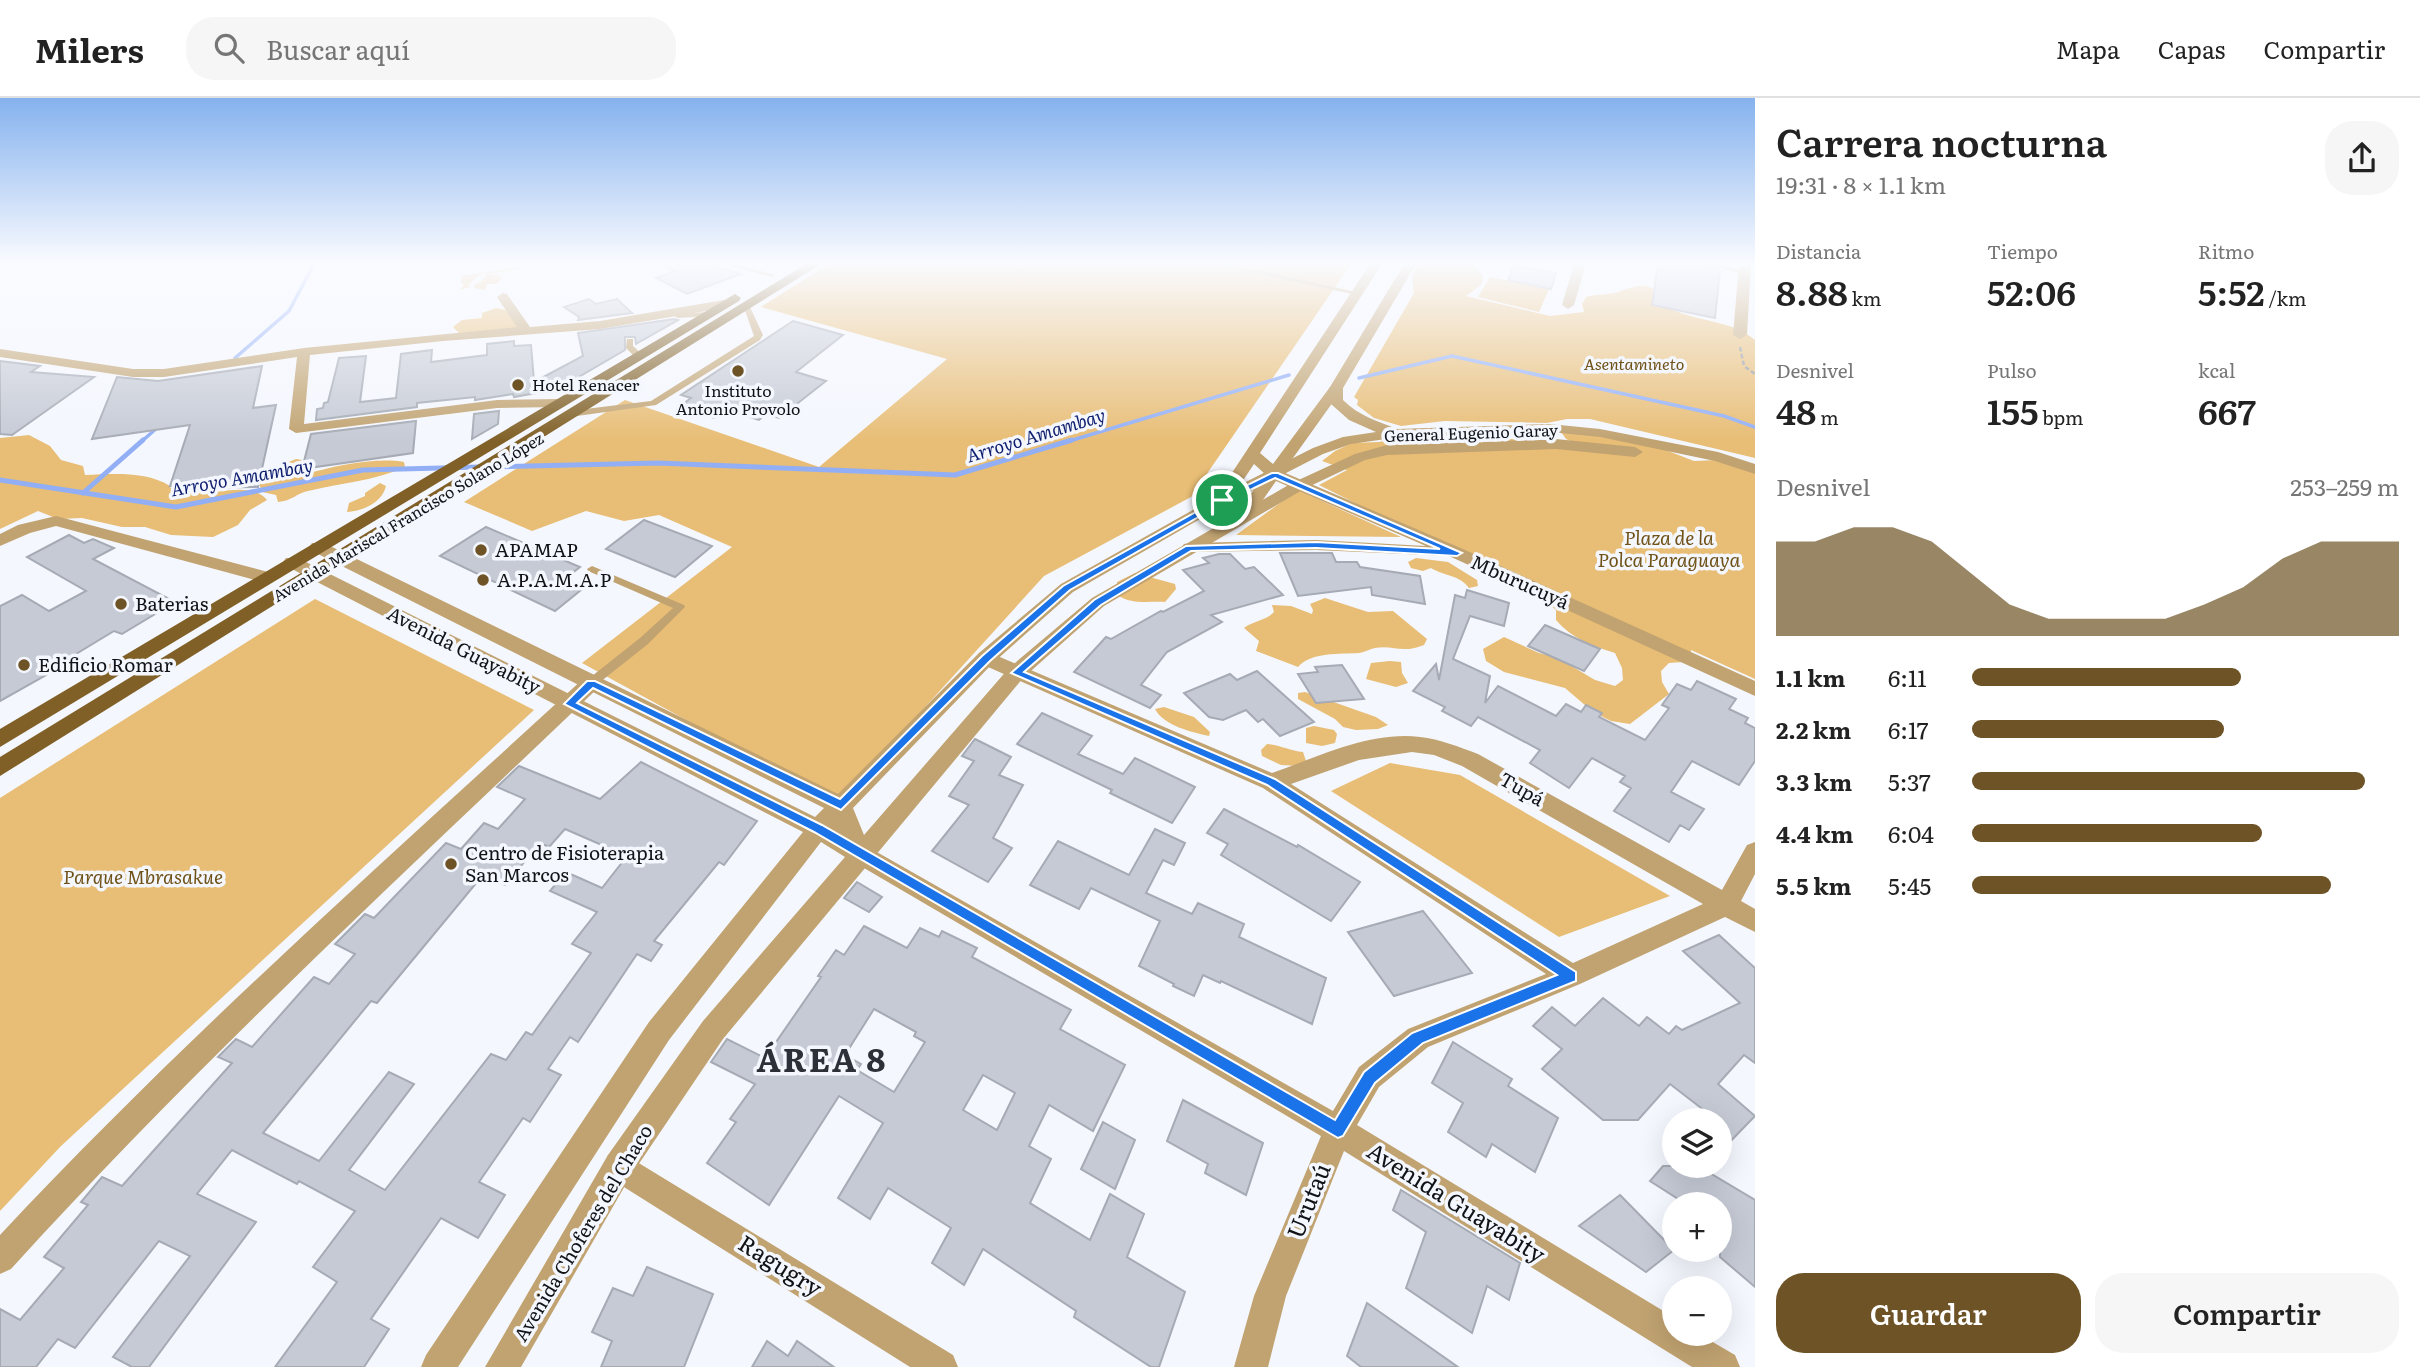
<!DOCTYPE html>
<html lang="es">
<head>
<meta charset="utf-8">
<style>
  body { margin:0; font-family:Literata,serif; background:#f6f6f6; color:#222; height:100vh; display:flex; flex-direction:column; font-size:26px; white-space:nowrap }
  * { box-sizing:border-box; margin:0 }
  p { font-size:23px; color:#767676 }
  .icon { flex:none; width:38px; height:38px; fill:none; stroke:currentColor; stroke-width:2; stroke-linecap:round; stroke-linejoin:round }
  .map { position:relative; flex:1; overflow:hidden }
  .panel { display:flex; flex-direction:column; background:#fff; width:665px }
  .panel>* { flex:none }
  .tools { position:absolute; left:1662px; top:1010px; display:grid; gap:14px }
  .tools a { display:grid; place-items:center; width:70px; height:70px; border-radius:50%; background:#fff; box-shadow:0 7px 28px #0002; font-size:35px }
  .pin { position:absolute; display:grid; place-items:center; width:60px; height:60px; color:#fff; margin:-30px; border:4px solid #fff; border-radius:50%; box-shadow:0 2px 7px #0007 }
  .round { display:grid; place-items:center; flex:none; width:74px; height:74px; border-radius:28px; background:#f6f6f6 }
  .head { display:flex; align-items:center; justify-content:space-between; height:119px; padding:0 21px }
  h1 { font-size:38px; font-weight:600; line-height:52px }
  .metrics { display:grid; grid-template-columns:repeat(3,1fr); gap:10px; height:119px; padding:7px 21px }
  .metrics div { display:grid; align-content:center }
  .metrics b { font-size:35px; font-weight:600 }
  .metrics small { font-size:19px; font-weight:400 }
  .metrics p { font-size:19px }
  .chart { height:196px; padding:14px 21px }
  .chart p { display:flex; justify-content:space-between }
  .chart svg { width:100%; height:126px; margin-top:7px; fill:#6d5325; opacity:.7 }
  .cta { display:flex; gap:14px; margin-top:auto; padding:14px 21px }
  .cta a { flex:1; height:80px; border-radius:28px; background:#6d5325; color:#fff; font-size:28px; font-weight:600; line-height:80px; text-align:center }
  .cta a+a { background:#f6f6f6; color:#222 }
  ul { padding:0 21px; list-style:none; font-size:23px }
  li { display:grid; grid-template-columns:112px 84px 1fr; align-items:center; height:52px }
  li i { height:18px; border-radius:9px; background:#6d5325 }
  header { display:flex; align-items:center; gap:42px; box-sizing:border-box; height:98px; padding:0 35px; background:#fff; border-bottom:2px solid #e0e0e0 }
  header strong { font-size:33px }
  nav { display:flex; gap:38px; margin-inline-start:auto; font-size:24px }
  .search { width:490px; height:63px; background:#f6f6f6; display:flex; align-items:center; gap:18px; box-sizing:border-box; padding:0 24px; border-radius:28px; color:#767676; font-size:26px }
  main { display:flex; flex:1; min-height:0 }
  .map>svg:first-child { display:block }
  .green { fill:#e8bd75 }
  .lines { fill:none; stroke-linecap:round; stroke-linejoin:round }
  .stream-far1 { stroke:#92aff6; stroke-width:3.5 }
  .stream { stroke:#92aff6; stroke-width:5 }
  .building { fill:#c5cad5; stroke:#a5aab4; stroke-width:2; fill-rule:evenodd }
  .path { stroke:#94979c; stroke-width:2.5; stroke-dasharray:4.5 2.5; stroke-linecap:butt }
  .service { fill:#c1a371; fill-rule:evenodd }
  .minor { fill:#c1a371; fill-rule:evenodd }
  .tertiary { fill:#c1a371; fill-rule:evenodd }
  .primary { fill:#806026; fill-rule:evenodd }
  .route { fill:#1a73e8; stroke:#fff; stroke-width:2; fill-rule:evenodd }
  .poi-dot { fill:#6d5325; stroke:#f4f7fe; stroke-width:2.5 }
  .labels { text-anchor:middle; stroke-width:7; stroke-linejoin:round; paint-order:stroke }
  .far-park-label { font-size:16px; font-style:italic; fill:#705218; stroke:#f4f7fe }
  .far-poi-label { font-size:16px; fill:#111317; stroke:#f4f7fe; text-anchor:start }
  .far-street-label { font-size:16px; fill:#111317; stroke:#f4f7fe }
  .far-water-label { font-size:18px; font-style:italic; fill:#0f1f6f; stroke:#f4f7fe }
  .park-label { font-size:19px; font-style:italic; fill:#705218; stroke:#f4f7fe }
  .poi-label { font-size:19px; fill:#111317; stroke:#f4f7fe; text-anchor:start }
  .street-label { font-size:19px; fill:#111317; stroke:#f4f7fe }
  .near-street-label { font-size:23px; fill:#111317; stroke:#f4f7fe }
  .near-district-label { font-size:32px; font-weight:bold; letter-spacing:2px; fill:#2c3038; stroke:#f4f7fe }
</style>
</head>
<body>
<header>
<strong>Milers</strong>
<div class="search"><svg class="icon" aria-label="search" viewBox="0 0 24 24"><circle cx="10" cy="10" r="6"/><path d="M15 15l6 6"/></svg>Buscar aquí</div>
<nav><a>Mapa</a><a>Capas</a><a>Compartir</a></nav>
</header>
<main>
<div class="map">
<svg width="1755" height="1269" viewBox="0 0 1755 1269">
  <rect width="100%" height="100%" fill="#f4f7fe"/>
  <g class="green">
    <path d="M829,166H1351L1191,399L1044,478L838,705L582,565L732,449L659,417L624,423L586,413L532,433L464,404L625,302L819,369L947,261L761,209Z"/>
    <path d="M1418,166H1472L1483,178L1482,186L1466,198L1550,218L1584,214L1582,206L1586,199C1597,196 1611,197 1621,193C1640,187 1645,184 1663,197L1659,204C1688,225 1728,219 1755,242V360L1590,321H1567L1547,325L1445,323L1401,328L1374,320L1357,307L1358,302L1354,299L1414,195L1412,178Z"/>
    <path d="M523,168L521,171L488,176L498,177L502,181L496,186H487L485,192L475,190L474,187L482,183L487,176L479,177L468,187L470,189L460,192L464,187L461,185L462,178Z"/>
    <path d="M1490,179L1549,191L1539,214L1478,199Z"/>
    <path d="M496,210L514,214L521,228L508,232L459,235L453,229L462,222L482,220V215Z"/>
    <path d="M1566,329L1663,351L1694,363L1718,362L1755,369V581L1691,552V556L1683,564L1669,565L1661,573L1662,584L1669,596L1630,626L1611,623L1593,614L1565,590L1504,574L1486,563L1483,551L1504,539L1539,555L1558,560L1595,582L1615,588L1623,582L1622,570L1615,555C1592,548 1571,540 1556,522V512L1522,483L1519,476L1379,417L1319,387L1347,372L1322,363L1335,353L1352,345L1379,344L1400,339L1476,337L1520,342L1536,351L1578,347L1566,341L1561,334Z"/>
    <path d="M29,337L50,348L61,362L83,368L85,377C113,376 146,373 170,388L172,393C181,394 191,396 201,395C221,395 252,384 267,402L250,412L238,427L213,439L171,437L145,429H122L82,420L58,421L38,413L0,431V340Z"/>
    <path d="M296,361L302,362L299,370L306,376C334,368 377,359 404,364L405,369C374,383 341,385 308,393C297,395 292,403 278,404L276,397L262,394L259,385L270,376L269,372Z"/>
    <path d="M380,385L386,388C382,405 363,413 347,414L349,405L365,398V395Z"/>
    <path d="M1298,392L1401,439L1236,437Z"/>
    <path d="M1416,460L1448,464L1477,482L1478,488L1469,490C1460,477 1444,478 1431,470L1423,473L1411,470L1408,464Z"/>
    <path d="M1135,475L1175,486L1176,491L1165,504C1148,503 1133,507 1117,497V484Z"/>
    <path d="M1325,500L1368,514L1393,513L1427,541L1424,547C1401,556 1395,547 1375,550C1370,551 1365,554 1359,555C1341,556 1310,554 1298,569L1256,553L1259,543L1244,530C1253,523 1267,522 1274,514L1272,507L1291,508L1312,516L1313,512L1310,506Z"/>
    <path d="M315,501L534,612L61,1048L0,1113V700Z"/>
    <path d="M1390,563L1401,564L1402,575L1408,585L1396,589L1366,581L1371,565Z"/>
    <path d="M1305,594L1376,619L1388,627L1378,631L1356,632L1343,629L1335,621L1298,601V595Z"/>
    <path d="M1164,609L1194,619L1210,634L1209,638C1192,634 1164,628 1155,611Z"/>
    <path d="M1314,628L1334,632L1337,636L1335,645L1322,648L1306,645V630Z"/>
    <path d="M1267,646C1280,647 1290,653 1303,654L1306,663L1300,668L1281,667L1262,658L1261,652Z"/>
    <path d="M1390,665L1460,677L1670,798L1559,839L1331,693Z"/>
  </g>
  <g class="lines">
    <g class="stream-far1">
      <path d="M235,260L289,213L314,166"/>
      <path d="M1359,280L1452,258L1724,318L1755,329"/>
      <path d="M141,344L158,329"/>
      <path d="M1066,344L1289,277"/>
    </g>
    <g class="stream">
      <path d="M490,369L658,365L955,377L1072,342"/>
      <path d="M0,382L176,409L363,372L479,369"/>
      <path d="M83,395L143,342"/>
    </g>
  </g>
  <g class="building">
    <path d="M661,166H710L741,176L687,196L656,180L675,173Z"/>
    <path d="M1658,166H1699L1720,173L1715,220L1652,207Z"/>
    <path d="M1514,167L1556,175L1551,191L1508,182Z"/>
    <path d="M589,201L596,206L617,201L632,215L578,222L579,219L564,209Z"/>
    <path d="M674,221L678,222L636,246L635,239H625V252L558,291L514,299L513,296L475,302V299L417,305V309L316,322L317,311L323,310L324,305L328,304L339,260L366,258L360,304L396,300L401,256L432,252L431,264L487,257V246L514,243V248L531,247L534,284L583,258L578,235Z"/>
    <path d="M793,223L843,237L796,274L826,283L779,320L766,316L759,322L726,312L714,320L679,309L691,300L681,297Z"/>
    <path d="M0,263L40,268L31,274L94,279L12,337L0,336Z"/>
    <path d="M262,268L253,310L276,307L258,389L198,390L201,384L170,388L190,327L92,341L117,279L158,283Z"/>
    <path d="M499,313L498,326L472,341L474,316Z"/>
    <path d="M416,323L413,355L302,371L311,336Z"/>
    <path d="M644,422L712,448L675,479L606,451Z"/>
    <path d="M486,429L580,469L561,484L581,492L555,513L440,458Z"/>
    <path d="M69,437L84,445L93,441L114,450L93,461L175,504L122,536L114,533L53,570L55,572L0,603V508L22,497L49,513L86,493L27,459Z"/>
    <path d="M1280,455H1332L1336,464H1357L1360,469L1420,478L1425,506L1372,497L1371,489L1298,498Z"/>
    <path d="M1219,456H1230L1245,471L1254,469L1283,497L1211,517L1222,524L1167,554L1141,587L1161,597L1150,610L1074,574L1106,539L1111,541L1161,513L1163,514L1204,493L1183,472L1209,465L1203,460Z"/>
    <path d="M1467,492L1509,505L1504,528L1470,518L1453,561L1490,578L1485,605L1498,588L1556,618L1566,606L1581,614L1586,607L1602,615L1599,619L1645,642L1669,610L1662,607L1677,586L1691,592L1697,583L1736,601L1729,611L1748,620L1745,625L1755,630V663L1739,687L1692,663L1671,694L1704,711L1689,732L1680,727L1669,744L1614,713L1631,690L1620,684L1625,678L1592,660L1569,690L1530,665L1540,652L1478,619L1471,628L1442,613L1445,609L1413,593L1436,566L1439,582L1455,497L1465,500Z"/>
    <path d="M1545,527L1600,551L1584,573L1528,548Z"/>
    <path d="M1342,567L1364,601L1316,605L1298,576L1318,574L1315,569Z"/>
    <path d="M1257,573L1314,624L1280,638L1263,621L1258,624L1246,612L1223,622L1209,619L1184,595L1230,576L1237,582Z"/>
    <path d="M1042,615L1092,638L1078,656L1123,676L1135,660L1195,689L1172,725L1110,695L1112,692L1017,646Z"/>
    <path d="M975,641L1011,659L999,677L1023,687L993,740L1012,750L988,784L932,753L969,707L949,698L974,663L962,658Z"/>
    <path d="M641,664L757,723L724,767L719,764L654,843L662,847L651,863L637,856L578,944L570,939L548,971L561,977L530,1024L523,1020L479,1084L505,1097L478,1140L441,1120L371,1221L389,1231L364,1269H275L337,1184L313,1169L355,1113L299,1083L297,1086L232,1052L197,1096L256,1124L149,1269H132L113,1259L190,1158L159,1143L75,1250L58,1241L36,1269H0V1211L20,1222L64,1170L44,1159L88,1107L81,1104L102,1079L122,1088L232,965L218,959L236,941L252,949L314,879L329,886L355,856L335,846L365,816L374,820L446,745L461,751L484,725L498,731L525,701L497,689L519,668L600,701ZM565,731L627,758L602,790L566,774L550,793L597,814L572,846L591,855L532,937L526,934L506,962L491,956L385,1092L349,1072L414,986L389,974L319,1063L263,1035L371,903L377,905L482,778L505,787L540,745L549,749Z"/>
    <path d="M1224,711L1297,749L1298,747L1360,784L1331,823L1221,757L1228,746L1207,735Z"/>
    <path d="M1155,731L1185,745L1174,767L1163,762L1146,795L1192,816L1198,805L1244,826L1239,839L1326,880L1312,926L1221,883L1220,885L1203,877L1194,898L1173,888L1174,886L1139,868L1160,823L1091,790L1079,811L1030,787L1058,743L1129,777Z"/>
    <path d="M857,784L882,799L869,814L844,800Z"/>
    <path d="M1423,813L1472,875L1394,898L1348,834Z"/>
    <path d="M864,828L907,850L920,830L939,839L942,833L977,850L972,859L1071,912L1060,931L1125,967L1093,1033L1049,1007L1029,1048L1051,1061L1030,1105L1090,1142L1110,1096L1144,1116L1127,1159L1185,1194L1159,1269H1151L1074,1219L1076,1213L983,1151L964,1187L932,1165L951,1130L888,1090L870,1121L838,1100L883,1025L839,998L769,1107L707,1065L736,1024L730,1021L755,986L711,964L727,941L765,960L821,879L818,878L836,852L844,857ZM874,911L916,934L914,938L925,944L894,994L857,972L861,966L845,957ZM983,977L1015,995L997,1032L963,1012Z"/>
    <path d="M1719,837L1755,870V965L1744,957L1718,986L1755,1018L1720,1054V1022H1696L1705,1013L1670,986L1638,1022H1603L1542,971L1562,951L1533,928L1552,909L1575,928L1603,900L1639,928L1647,919L1669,936L1676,928L1682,932L1740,905L1683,853Z"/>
    <path d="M1453,944L1512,981L1508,988L1558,1020L1535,1074L1492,1046L1486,1059L1448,1034L1463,1005L1432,985Z"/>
    <path d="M1183,1002L1263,1045L1246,1097L1205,1075L1208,1066L1167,1043Z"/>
    <path d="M1103,1024L1135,1042L1115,1091L1081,1071Z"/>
    <path d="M1663,1068H1698L1755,1102V1189L1720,1159V1106H1686L1650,1083Z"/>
    <path d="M1401,1092L1520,1165L1509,1202L1487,1188L1472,1235L1406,1190L1426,1134L1393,1112Z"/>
    <path d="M1620,1097L1674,1152L1646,1174L1579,1128Z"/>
    <path d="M647,1169L713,1196L684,1269H601L612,1243L592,1234L613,1190L633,1198Z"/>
    <path d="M1367,1205L1458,1269H1361L1347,1258Z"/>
    <path d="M767,1243L788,1258L797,1243L834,1269H752Z"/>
  </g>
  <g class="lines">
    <path class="path" d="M1740,249L1744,268L1755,276"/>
    <g class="service">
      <path d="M723,166H736L775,177L772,179Z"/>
      <path d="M1214,166H1228L1361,195L1357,197Z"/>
      <path d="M1701,166H1716L1748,174L1745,176Z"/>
      <path d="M743,207L750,209L763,237L760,242L656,307L577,318L573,315L577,312L651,303L754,238Z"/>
      <path d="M708,214L712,216L711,218L678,220L674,218L678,216Z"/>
      <path d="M627,241H633V248L642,256V260H636L626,250Z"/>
      <path d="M592,468L684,507L685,509L648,546L595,588L591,589L585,585L587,582L640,540L673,510L588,473L587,471Z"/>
    </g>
    <g class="minor">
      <path d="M1370,166H1382L1260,355L1273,366L1330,289L1404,166H1416L1343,290L1283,374L1463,451L1755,583V598L1449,458L1316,452L1184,454L1181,450L1184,446L1190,445L1316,442L1426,448L1276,383L1249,422H1237L1235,418L1265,376L1254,366L1228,405H1216L1214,402Z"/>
      <path d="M1574,166H1586L1574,207L1568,211L1562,207Z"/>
      <path d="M1739,166H1751L1747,237L1740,241L1733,237Z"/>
      <path d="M503,195L507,196L530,229L600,223L724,202L730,206L724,210L600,231L443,243L310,257L304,326L497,302L560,301L567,305L560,309L497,310L296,335L289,331L297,259L164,279H133L0,259V251L133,271H164L304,250L517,229L497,199Z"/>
      <path d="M56,418L272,475L275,479L266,485L56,428L30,435L0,448V436L18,427Z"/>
      <path d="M986,553L1272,675C1318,659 1370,633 1420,639C1440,641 1459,649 1478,656L1722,792L1747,747L1755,744V776L1741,803L1755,811V834L1725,819L1580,886L1428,949L1379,989L1357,1027L1675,1220V1236H1699L1735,1257L1740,1269H1692L1344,1053L1286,1198L1268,1269H1234L1254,1198L1321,1038L852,763L848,756L852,749L860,746L868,749L1333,1013L1359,969L1408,931L1546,876L1263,690L979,565L976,560L979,555ZM1412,654L1434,657L1462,668L1703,806L1573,865L1291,686L1359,662Z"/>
      <path d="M591,578L598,580L601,585L598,590C399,780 196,967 11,1171L0,1176V1137C184,940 386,762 584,580Z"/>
      <path d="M619,1053L953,1257L958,1269H910L608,1079L604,1068L608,1057Z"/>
    </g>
    <path class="tertiary" d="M1336,286L1343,290V302C1359,318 1377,323 1397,331L1550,326L1600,331L1718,354L1755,366V376L1715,363L1600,339L1550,334L1400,339L1351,346L1323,356L1228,405L1073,494L993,565L853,710L864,737L1009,570L1092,500L1292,385L1355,356L1387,347L1556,341L1635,349L1643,354L1635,359L1556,351L1387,357L1365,362L1304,391L1104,508L1023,580L723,941L630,1079L521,1269H485L608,1057L703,923L845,759L821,744L669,942L458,1269H421L426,1257L649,924L803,734L286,468L283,464L286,460H298L815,719L824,710L312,453L309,449L312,445H324L838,696L979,555L1061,486L1216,399L1313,350L1343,339L1376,334L1349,322L1331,306L1329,290Z"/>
    <g class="primary">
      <path d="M806,166H821L0,678V659Z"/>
      <path d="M735,196L741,200L739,203L0,649V631Z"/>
    </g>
  </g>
  <linearGradient id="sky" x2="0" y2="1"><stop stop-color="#85b2ee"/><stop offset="0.48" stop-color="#fafbff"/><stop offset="1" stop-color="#fafbff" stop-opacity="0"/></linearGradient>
  <rect width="1755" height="344" fill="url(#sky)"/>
  <path class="route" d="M1272,375H1278L1462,455L1457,458L1316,450L1191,453L1101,507L1024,574L1275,681L1576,874V883L1423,945L1375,985L1343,1038L1338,1040L814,734L564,606L587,583H595L840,701L982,558L1063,488L1219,401ZM1275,380L1440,451L1316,444L1186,448L1094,502L1011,575L1267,687L1557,877L1412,935L1364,974L1335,1022L822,727L577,605L593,590L841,712L990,563L1070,492L1225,404Z"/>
  <g class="poi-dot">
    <circle cx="738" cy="273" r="7"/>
    <circle cx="518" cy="287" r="7"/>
    <circle cx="481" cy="452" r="7"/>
    <circle cx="483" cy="482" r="7"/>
    <circle cx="121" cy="506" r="7"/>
    <circle cx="24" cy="567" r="7"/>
    <circle cx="451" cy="766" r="7"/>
  </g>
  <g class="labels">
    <g class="far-park-label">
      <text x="1634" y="272">Asentamineto</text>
    </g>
    <g class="far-poi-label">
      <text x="532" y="293">Hotel Renacer</text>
      <text x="738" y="299" text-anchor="middle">Instituto<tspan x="738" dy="18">Antonio Provolo</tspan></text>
    </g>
    <g class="far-street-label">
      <text transform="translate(1471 335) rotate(-2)" y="6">General Eugenio Garay</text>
      <text transform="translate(408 419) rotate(-31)" y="6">Avenida Mariscal Francisco Solano López</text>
    </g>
    <g class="far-water-label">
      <text transform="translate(1036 338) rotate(-17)" y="6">Arroyo Amambay</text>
      <text transform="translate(242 380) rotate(-10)" y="6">Arroyo Amambay</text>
    </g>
    <g class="park-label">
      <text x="1669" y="447">Plaza de la<tspan x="1669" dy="22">Polca Paraguaya</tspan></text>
      <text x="143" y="786">Parque Mbrasakue</text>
    </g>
    <g class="poi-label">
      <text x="495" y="459">APAMAP</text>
      <text x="497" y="489">A.P.A.M.A.P</text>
      <text x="135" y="513">Baterias</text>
      <text x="38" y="574">Edificio Romar</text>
      <text x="465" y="762">Centro de Fisioterapia<tspan x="465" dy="22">San Marcos</tspan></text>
    </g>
    <g class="street-label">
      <text transform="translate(1520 484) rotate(24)" y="7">Mburucuyá</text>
      <text transform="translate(464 552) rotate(27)" y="7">Avenida Guayabity</text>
      <text transform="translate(1522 691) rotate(30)" y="7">Tupá</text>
      <text transform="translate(583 1135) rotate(-59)" y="7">Avenida Choferes del Chaco</text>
    </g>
    <g class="near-street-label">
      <text transform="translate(1309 1103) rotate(-68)" y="8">Urutaú</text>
      <text transform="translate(1456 1105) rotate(32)" y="8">Avenida Guayabity</text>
      <text transform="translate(780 1168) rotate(32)" y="8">Ragugry</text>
    </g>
    <g class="near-district-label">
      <text x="822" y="974">ÁREA 8</text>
    </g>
  </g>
</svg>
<div class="tools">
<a><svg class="icon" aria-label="layers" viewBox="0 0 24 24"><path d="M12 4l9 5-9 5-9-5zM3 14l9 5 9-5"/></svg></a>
<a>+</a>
<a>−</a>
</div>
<div class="pin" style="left:1222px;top:402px;background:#1e9e55"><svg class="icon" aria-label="arrive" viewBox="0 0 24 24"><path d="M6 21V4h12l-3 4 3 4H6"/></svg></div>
</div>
<section class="panel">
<div class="head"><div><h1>Carrera nocturna</h1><p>19:31 · 8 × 1.1 km</p></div><a class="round"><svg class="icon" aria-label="share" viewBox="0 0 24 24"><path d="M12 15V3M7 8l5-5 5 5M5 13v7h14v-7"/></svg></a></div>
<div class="metrics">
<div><p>Distancia</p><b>8.88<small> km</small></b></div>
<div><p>Tiempo</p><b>52:06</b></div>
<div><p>Ritmo</p><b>5:52<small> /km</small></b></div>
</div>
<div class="metrics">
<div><p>Desnivel</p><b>48<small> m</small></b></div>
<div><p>Pulso</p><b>155<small> bpm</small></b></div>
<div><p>kcal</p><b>667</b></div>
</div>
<div class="chart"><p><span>Desnivel</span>253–259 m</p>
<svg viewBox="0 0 160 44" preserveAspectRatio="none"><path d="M0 44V11L10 11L20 6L30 6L40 11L50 22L60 33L70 38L80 38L90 38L100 38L110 33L120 27L130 17L140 11L150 11L160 11V44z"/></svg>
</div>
<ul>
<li><b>1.1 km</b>6:11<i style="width:63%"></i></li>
<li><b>2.2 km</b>6:17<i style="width:59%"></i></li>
<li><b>3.3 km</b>5:37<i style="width:92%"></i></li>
<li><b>4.4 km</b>6:04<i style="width:68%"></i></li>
<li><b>5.5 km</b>5:45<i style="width:84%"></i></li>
</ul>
<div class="cta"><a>Guardar</a><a>Compartir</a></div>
</section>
</main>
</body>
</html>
